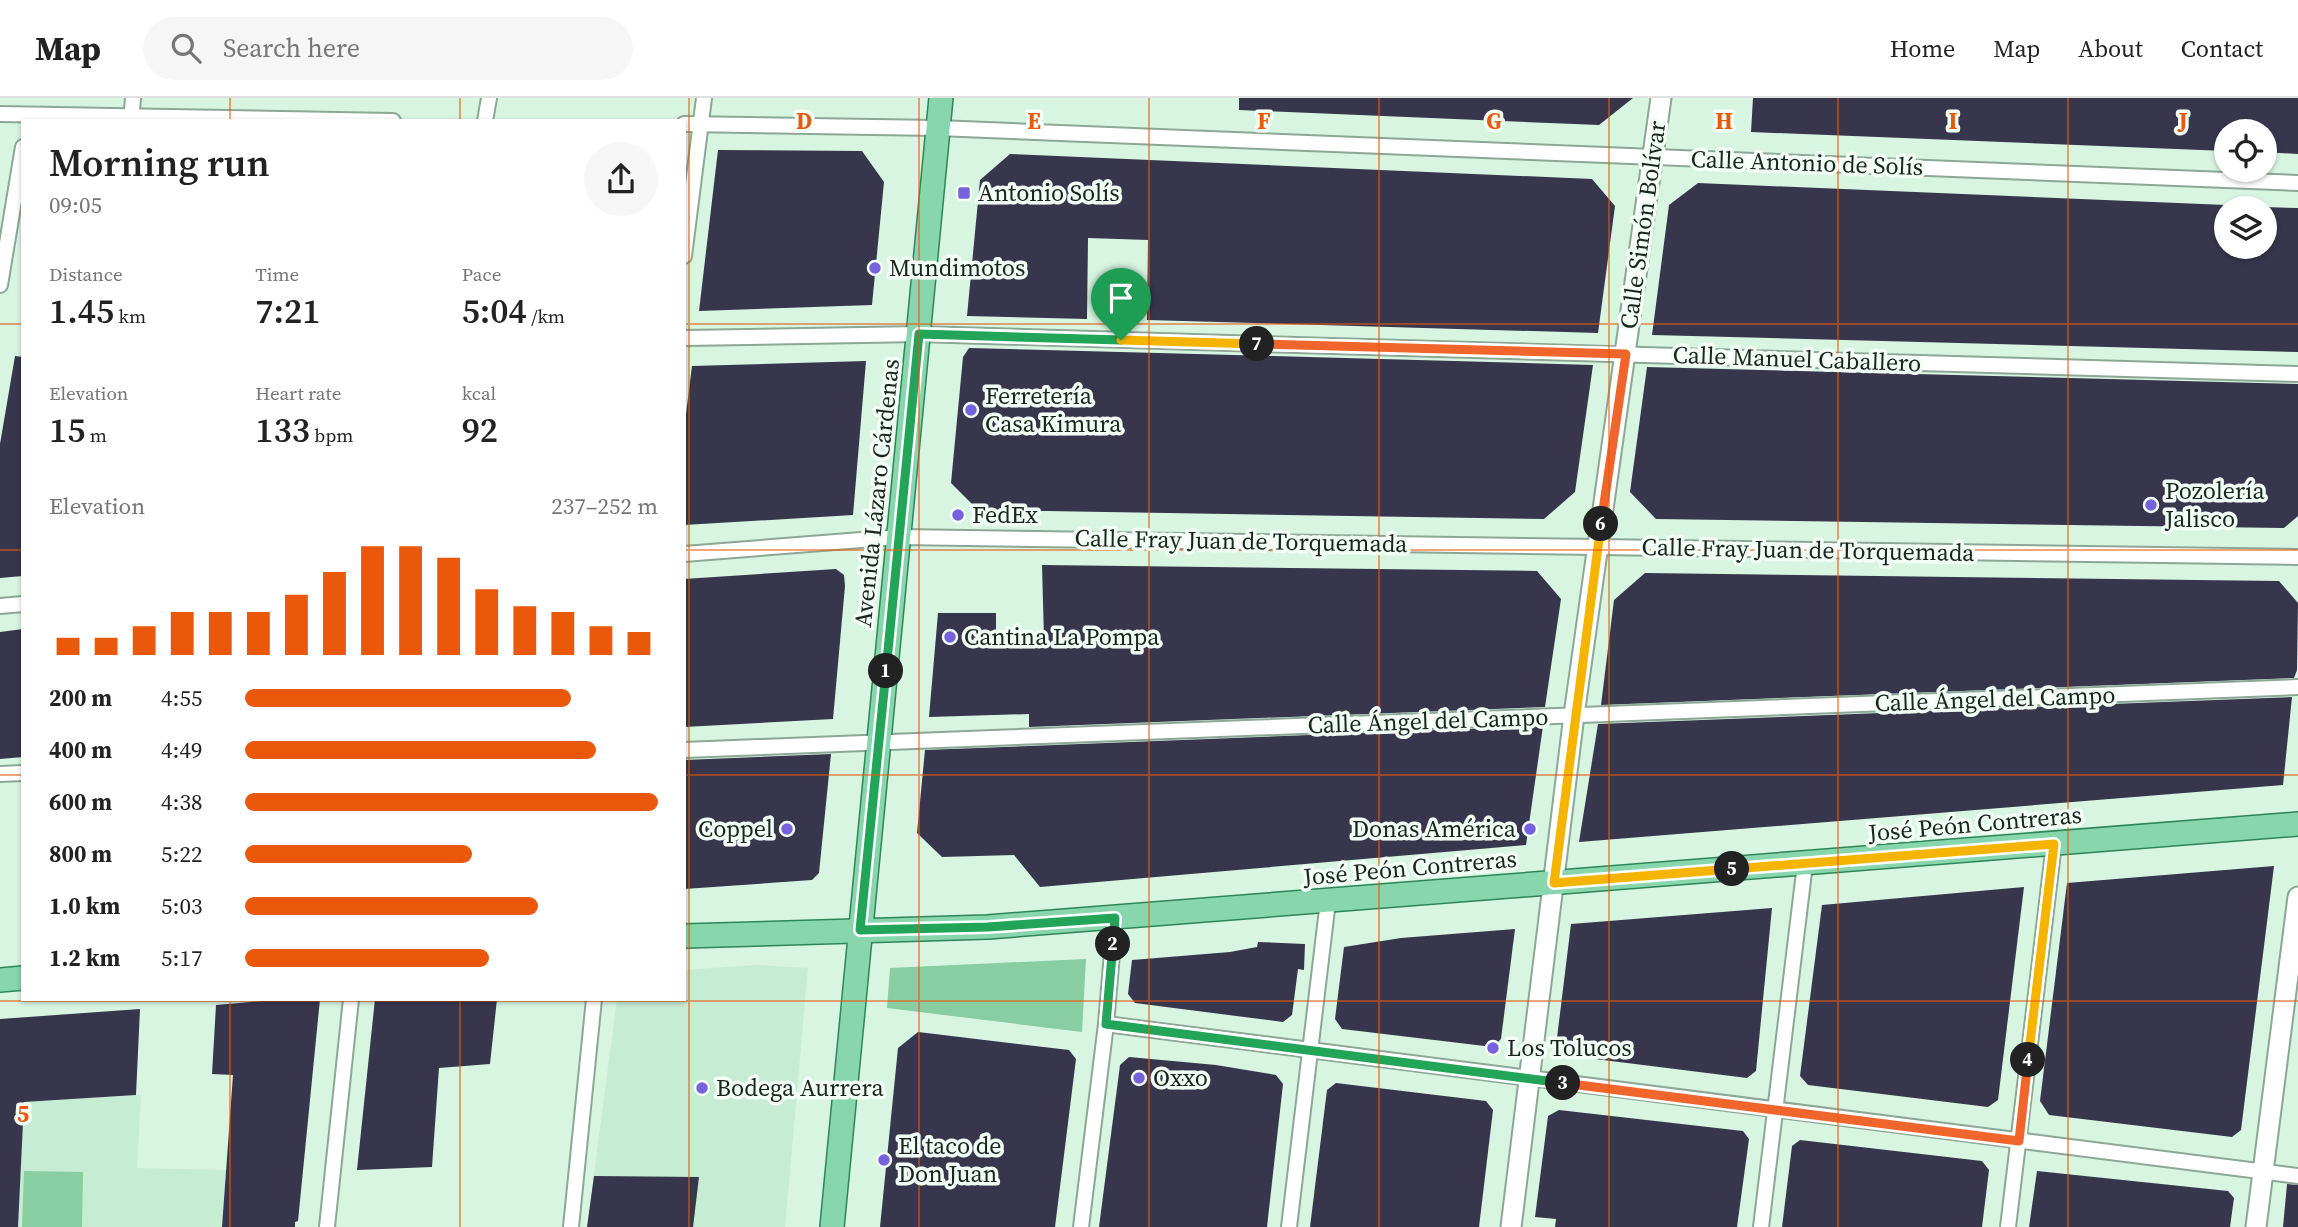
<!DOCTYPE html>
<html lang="en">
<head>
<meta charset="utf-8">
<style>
  body { margin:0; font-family:"Source Serif 4",serif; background:#f6f6f6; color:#222; height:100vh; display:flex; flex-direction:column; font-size:26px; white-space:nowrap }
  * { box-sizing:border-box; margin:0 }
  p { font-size:23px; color:#767676 }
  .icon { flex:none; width:38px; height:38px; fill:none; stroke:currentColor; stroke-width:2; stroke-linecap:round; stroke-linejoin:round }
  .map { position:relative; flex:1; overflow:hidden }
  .sheet { position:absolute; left:21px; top:21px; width:665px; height:882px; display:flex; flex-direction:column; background:#fff; border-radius:0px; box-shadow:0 2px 5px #0004 }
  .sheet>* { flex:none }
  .buttons { position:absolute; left:2214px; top:21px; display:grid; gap:14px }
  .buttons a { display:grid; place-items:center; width:63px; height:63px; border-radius:50%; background:#fff; box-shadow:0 2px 5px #0004; font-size:35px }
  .pin { position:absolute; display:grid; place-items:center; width:60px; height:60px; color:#fff; margin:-72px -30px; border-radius:50% 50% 50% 0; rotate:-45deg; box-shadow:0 0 7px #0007 }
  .pin .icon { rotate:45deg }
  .km { position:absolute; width:35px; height:35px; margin:-18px; border-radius:50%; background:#222; color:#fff; font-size:19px; line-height:35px; text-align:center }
  .round { display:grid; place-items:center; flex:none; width:74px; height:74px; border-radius:37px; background:#f6f6f6 }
  .headline { display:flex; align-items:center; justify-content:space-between; height:119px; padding:0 28px }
  h1 { font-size:38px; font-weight:600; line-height:52px }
  .metrics { display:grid; grid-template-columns:repeat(3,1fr); gap:10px; height:119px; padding:7px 28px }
  .metrics div { display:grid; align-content:center }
  .metrics b { font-size:35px; font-weight:600 }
  .metrics small { font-size:19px; font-weight:400 }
  .metrics p { font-size:19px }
  .chart { height:196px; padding:14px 28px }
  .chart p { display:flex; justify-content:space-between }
  .chart svg { width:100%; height:126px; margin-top:7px; stroke:#ea580c; stroke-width:6 }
  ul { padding:0 28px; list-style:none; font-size:23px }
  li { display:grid; grid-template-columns:112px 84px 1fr; align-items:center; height:52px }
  li i { height:18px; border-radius:9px; background:#ea580c }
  header { display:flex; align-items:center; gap:42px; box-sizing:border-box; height:98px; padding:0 35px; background:#fff; border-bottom:2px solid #e0e0e0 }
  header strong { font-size:33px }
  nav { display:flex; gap:38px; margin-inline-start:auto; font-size:24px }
  .search { width:490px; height:63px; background:#f6f6f6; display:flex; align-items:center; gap:18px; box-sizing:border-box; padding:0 24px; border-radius:38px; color:#767676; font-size:26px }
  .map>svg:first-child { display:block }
  .built { fill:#c7ecd4 }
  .park { fill:#89cda3 }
  .building { fill:#38364d }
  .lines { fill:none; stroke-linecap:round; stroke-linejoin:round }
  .minor-casing { stroke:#8ca795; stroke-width:18 }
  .tertiary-casing { stroke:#8ca795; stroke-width:23 }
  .primary-casing { stroke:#2e8658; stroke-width:26 }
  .minor { stroke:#fff; stroke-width:14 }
  .tertiary { stroke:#fff; stroke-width:19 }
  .primary { stroke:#88d6ad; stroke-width:23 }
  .split-1-casing { stroke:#fff; stroke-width:14 }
  .split-2-casing { stroke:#fff; stroke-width:14 }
  .split-3-casing { stroke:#fff; stroke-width:14 }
  .split-4-casing { stroke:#fff; stroke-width:14 }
  .split-5-casing { stroke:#fff; stroke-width:14 }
  .split-6-casing { stroke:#fff; stroke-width:14 }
  .split-7-casing { stroke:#fff; stroke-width:14 }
  .split-8-casing { stroke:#fff; stroke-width:14 }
  .split-1 { stroke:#22a559; stroke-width:9 }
  .split-2 { stroke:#22a559; stroke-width:9 }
  .split-3 { stroke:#22a559; stroke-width:9 }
  .split-4 { stroke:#f0652b; stroke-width:9 }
  .split-5 { stroke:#f5b400; stroke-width:9 }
  .split-6 { stroke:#f5b400; stroke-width:9 }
  .split-7 { stroke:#f0652b; stroke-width:9 }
  .split-8 { stroke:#f5b400; stroke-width:9 }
  .grid { fill:none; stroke:#e8590c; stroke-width:2; stroke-opacity:0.55 }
  .poi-dot { fill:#7662dc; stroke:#f2fdf5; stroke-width:2.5 }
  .labels { text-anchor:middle; stroke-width:7; stroke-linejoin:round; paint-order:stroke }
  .street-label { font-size:24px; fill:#1a251e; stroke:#f2fdf5 }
  .poi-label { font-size:24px; fill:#1a251e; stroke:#f2fdf5; text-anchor:start }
  .grid-label { font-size:23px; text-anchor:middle; font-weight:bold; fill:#e8590c; stroke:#f2fdf5; stroke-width:7; stroke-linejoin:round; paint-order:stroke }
</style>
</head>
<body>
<header>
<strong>Map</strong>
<div class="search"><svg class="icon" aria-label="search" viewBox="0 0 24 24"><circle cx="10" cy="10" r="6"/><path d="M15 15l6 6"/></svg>Search here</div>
<nav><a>Home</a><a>Map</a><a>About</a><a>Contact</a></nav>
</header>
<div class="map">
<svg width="2298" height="1129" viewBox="0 0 2298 1129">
  <rect width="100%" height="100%" fill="#d8f5e2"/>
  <g class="built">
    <path d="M756,867L808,870L785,1129H587L617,901H684V872Z"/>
    <path d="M141,997L137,1070L226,1072L222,1129H18L24,1004Z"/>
  </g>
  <g class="park">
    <path d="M1086,861L1082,934L887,910L890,870Z"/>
    <path d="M24,1073L83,1074L82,1129H22Z"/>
  </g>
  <g class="building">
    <path d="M1239,0H1633L1599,27L1239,12Z"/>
    <path d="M1753,0H2298V56L2264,54V33H2226V53L1751,34Z"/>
    <path d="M718,52L862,53L884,84L872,207L699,213Z"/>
    <path d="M1010,56L1592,81L1615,108L1598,235L1147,222L1148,142L1088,140L1087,221L967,218L980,82Z"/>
    <path d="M1698,85L2226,107V149H2264V109L2298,110V254L1652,237L1669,107Z"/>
    <path d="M969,250L1273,258L1593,267L1575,394L1544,421L978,412L951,385L963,259Z"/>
    <path d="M15,258L23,259V478L0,480V346Z"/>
    <path d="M866,263L853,417L684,427V332L692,268Z"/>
    <path d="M1647,269L2298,286V418L2284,430L1656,421L1630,394Z"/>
    <path d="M1042,467L1537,473L1561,501L1545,609L1029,629V616L929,619L938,515H996V541H1044Z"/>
    <path d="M836,471L844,477L845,488L833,621L684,629V481Z"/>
    <path d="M1645,475L2279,483L2298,505L2297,572L2294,580L1601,607L1614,502Z"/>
    <path d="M23,531V659L0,661V534Z"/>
    <path d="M2292,599L2283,687L1579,744L1598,626Z"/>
    <path d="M1543,628L1526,747L1040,789L1014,757L942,759L917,735L925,652Z"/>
    <path d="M831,656L819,775L812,782L684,791V662Z"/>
    <path d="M2274,768L2241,1032L2232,1039L2049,1017L2040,1003L2067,785Z"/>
    <path d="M2024,789L1998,1002L1988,1009L1808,987L1800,978L1822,807Z"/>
    <path d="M1772,810L1756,973L1747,980L1563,957L1556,948L1571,826Z"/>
    <path d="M1515,831L1501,941L1493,949L1342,931L1335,921L1344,849L1401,840Z"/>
    <path d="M1258,844L1305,846L1304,872L1298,871L1292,917L1283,924L1135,905L1128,896L1132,862L1230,854L1257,849Z"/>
    <path d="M287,901H320L298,1123L295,1124V1129H222L233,977L212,976L216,907Z"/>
    <path d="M375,901H497L490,966L439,970L432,1069L357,1072Z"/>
    <path d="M140,911L136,997L24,1004L18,1129H0V921Z"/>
    <path d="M918,934L1069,952L1076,961L1055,1129H880L898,950Z"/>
    <path d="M1129,959L1216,967L1276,977L1283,986L1267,1129H1099L1120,967Z"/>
    <path d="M1336,985L1486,1003L1493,1012L1479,1129H1310L1327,992Z"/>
    <path d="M1559,1012L1743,1033L1749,1041L1737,1129H1555L1556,1121L1535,1119L1548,1018Z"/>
    <path d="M1800,1042L1982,1063L1989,1072L1982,1129H1782L1792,1048Z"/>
    <path d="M2037,1073L2228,1093L2234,1100L2230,1129H2029Z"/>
    <path d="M594,1078L699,1079L693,1129H587Z"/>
    <path d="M2287,1086L2298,1087V1129H2283Z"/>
  </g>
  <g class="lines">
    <defs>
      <g id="minor">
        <path d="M0,16L393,23"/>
        <path d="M131,23L133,0"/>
        <path d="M485,23L489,0"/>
        <path d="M684,26L938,30L2298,85"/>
        <path d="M684,158L704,0"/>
        <path d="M0,187L23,49"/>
        <path d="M684,240L919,236L2298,276"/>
        <path d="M684,456L899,439L2298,459"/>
        <path d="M0,508L23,506"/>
        <path d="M684,652L2298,589"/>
        <path d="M0,676L23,675"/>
        <path d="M1106,926L2298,1078"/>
        <path d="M327,1129L351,901"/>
        <path d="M571,1129L594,901"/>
        <path d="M1081,1129L1106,926L1115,820"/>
        <path d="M1289,1129L1328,803"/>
        <path d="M1761,1129L1805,766"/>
        <path d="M2008,1129L2054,746"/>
      </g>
      <g id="tertiary">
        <path d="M1511,1129L1574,617L1661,0"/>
        <path d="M2256,1129L2298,799"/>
      </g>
      <g id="primary">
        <path d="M684,838L988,829L2298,726"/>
        <path d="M0,882L23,880"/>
        <path d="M832,1129L941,0"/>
      </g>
    </defs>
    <use href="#minor" class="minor-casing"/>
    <use href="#tertiary" class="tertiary-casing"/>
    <use href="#primary" class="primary-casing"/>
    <use href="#minor" class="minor"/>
    <use href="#tertiary" class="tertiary"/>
    <use href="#primary" class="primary"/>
  </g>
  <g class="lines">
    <defs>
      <path id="split-1" d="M886,573L919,236L1121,242"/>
      <path id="split-2" d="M886,573L860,832L988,829L1115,820L1113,846"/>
      <path id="split-3" d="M1113,846L1106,926L1563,985"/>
      <path id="split-4" d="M1563,985L2019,1043L2028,962"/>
      <path id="split-5" d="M1732,771L2054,746L2028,962"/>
      <path id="split-6" d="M1601,426L1554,785L1732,771"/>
      <path id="split-7" d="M1257,246L1626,256L1601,426"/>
      <path id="split-8" d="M1121,242L1257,246"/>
    </defs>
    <use href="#split-1" class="split-1-casing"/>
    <use href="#split-2" class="split-2-casing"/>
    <use href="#split-3" class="split-3-casing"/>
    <use href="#split-4" class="split-4-casing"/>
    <use href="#split-5" class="split-5-casing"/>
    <use href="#split-6" class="split-6-casing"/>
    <use href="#split-7" class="split-7-casing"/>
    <use href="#split-8" class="split-8-casing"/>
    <use href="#split-1" class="split-1"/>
    <use href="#split-2" class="split-2"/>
    <use href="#split-3" class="split-3"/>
    <use href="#split-4" class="split-4"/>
    <use href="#split-5" class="split-5"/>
    <use href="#split-6" class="split-6"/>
    <use href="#split-7" class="split-7"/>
    <use href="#split-8" class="split-8"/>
  </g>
  <path class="grid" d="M230,0V23M460,0V23M689,0V1129M919,0V1129M1149,0V1129M1379,0V1129M1609,0V1129M1838,0V1129M2068,0V1129M0,226H23M684,226H2298M0,452H23M684,452H2298M0,677H23M684,677H2298M230,901V1129M460,901V1129M0,903H2298"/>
  <g class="poi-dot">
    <rect x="957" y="88" width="14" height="14" rx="3.5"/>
    <circle cx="875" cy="170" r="7"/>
    <circle cx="971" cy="312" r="7"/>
    <circle cx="2151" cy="407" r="7"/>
    <circle cx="958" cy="417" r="7"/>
    <circle cx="950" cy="539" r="7"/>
    <circle cx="787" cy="731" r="7"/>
    <circle cx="1530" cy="731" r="7"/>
    <circle cx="1493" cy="950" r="7"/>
    <circle cx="1139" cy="980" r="7"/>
    <circle cx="702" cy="990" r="7"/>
    <circle cx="884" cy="1062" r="7"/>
  </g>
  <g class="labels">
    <g class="street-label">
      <text transform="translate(1807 65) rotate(2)" y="8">Calle Antonio de Solís</text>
      <text transform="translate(1643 127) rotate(-82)" y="8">Calle Simón Bolívar</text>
      <text transform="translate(1797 261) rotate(2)" y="8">Calle Manuel Caballero</text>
      <text transform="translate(877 395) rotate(-84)" y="8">Avenida Lázaro Cárdenas</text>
      <text transform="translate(1241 443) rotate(1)" y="8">Calle Fray Juan de Torquemada</text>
      <text transform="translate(1808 452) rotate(1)" y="8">Calle Fray Juan de Torquemada</text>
      <text transform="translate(1995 601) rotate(-2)" y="8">Calle Ángel del Campo</text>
      <text transform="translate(1428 623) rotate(-2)" y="8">Calle Ángel del Campo</text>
      <text transform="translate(1975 726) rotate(-5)" y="8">José Peón Contreras</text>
      <text transform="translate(1410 770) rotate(-5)" y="8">José Peón Contreras</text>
    </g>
    <g class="poi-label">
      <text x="978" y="103">Antonio Solís</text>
      <text x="889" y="178">Mundimotos</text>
      <text x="985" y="306">Ferretería<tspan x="985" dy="28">Casa Kimura</tspan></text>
      <text x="2165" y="401">Pozolería<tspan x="2165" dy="28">Jalisco</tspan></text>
      <text x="972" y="425">FedEx</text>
      <text x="964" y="547">Cantina La Pompa</text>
      <text x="773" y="739" text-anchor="end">Coppel</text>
      <text x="1516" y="739" text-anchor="end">Donas América</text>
      <text x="1507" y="958">Los Tolucos</text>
      <text x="1153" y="988">Oxxo</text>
      <text x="716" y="998">Bodega Aurrera</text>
      <text x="898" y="1056">El taco de<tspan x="898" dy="28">Don Juan</tspan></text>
    </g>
  </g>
  <g class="grid-label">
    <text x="804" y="31">D</text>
    <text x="1034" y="31">E</text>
    <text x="1264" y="31">F</text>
    <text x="1494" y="31">G</text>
    <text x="1724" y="31">H</text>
    <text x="1953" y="31">I</text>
    <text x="2183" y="31">J</text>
    <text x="23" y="1024">5</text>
  </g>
</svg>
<div class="buttons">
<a><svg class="icon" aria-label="locate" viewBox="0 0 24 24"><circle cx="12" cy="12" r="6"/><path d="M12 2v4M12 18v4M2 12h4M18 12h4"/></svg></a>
<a><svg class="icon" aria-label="layers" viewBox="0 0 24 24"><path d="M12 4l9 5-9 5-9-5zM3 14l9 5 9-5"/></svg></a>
</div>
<div class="pin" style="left:1121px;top:242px;background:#1e9e55"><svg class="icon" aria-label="arrive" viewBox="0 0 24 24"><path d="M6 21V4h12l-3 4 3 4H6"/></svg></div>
<b class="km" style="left:886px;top:573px">1</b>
<b class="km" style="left:1113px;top:846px">2</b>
<b class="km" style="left:1563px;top:985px">3</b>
<b class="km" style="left:2028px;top:962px">4</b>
<b class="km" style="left:1732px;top:771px">5</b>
<b class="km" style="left:1601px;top:426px">6</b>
<b class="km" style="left:1257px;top:246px">7</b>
<section class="sheet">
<div class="headline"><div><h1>Morning run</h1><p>09:05</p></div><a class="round"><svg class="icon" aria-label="share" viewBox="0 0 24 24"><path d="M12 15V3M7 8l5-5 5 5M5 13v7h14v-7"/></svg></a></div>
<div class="metrics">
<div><p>Distance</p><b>1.45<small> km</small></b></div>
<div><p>Time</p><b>7:21</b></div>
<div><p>Pace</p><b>5:04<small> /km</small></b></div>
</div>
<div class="metrics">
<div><p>Elevation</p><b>15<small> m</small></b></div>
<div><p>Heart rate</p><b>133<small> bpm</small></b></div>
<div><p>kcal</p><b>92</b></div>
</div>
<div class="chart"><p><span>Elevation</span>237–252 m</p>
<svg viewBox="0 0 160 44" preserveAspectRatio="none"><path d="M5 44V38M15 44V38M25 44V34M35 44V29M45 44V29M55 44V29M65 44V23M75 44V15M85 44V6M95 44V6M105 44V10M115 44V21M125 44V27M135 44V29M145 44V34M155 44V36"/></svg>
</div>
<ul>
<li><b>200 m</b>4:55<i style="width:79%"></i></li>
<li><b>400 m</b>4:49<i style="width:85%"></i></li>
<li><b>600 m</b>4:38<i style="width:100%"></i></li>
<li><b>800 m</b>5:22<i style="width:55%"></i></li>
<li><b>1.0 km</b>5:03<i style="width:71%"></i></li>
<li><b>1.2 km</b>5:17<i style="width:59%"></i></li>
</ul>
</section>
</div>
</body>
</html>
